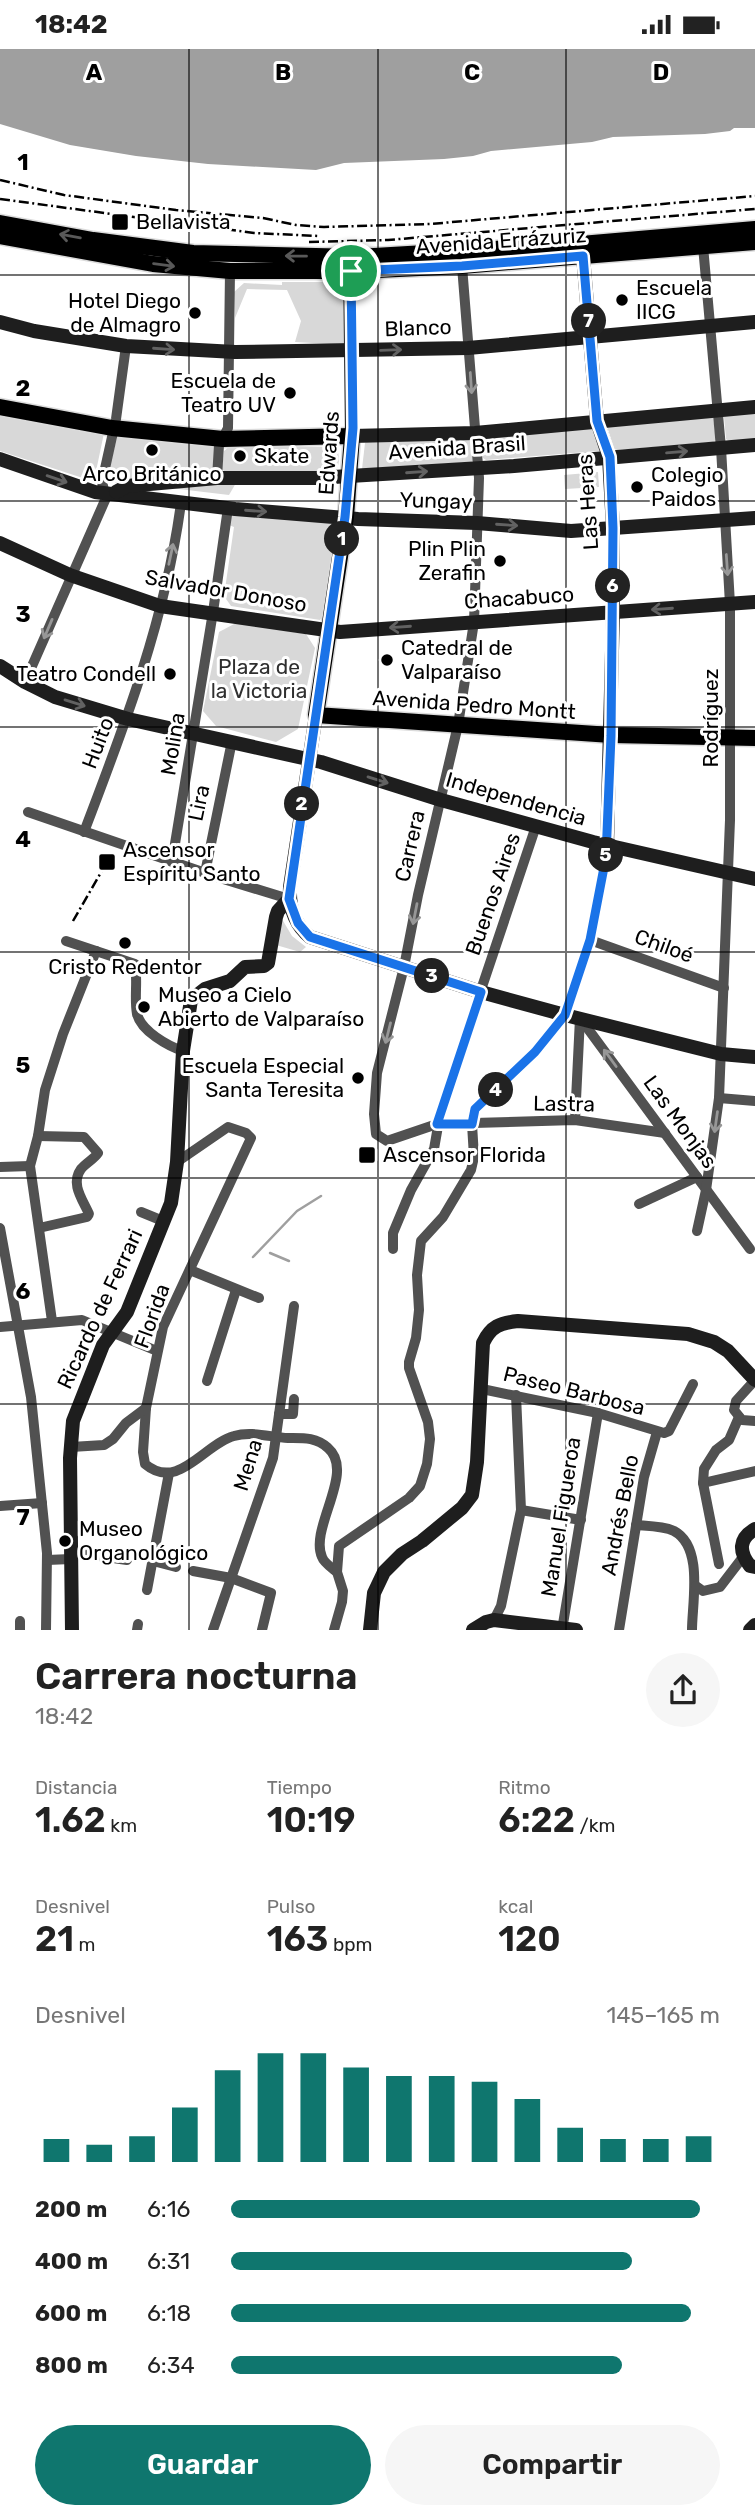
<!DOCTYPE html>
<html lang="es">
<head>
<meta charset="utf-8">
<style>
  body { margin:0; font-family:Rubik,sans-serif; background:#f6f6f6; color:#222; height:100vh; display:flex; flex-direction:column; font-size:26px; white-space:nowrap }
  * { box-sizing:border-box; margin:0 }
  p { font-size:23px; color:#767676 }
  .icon { flex:none; width:38px; height:38px; fill:none; stroke:currentColor; stroke-width:2; stroke-linecap:round; stroke-linejoin:round }
  .map { position:relative; height:1581px; overflow:hidden }
  .side { display:flex; flex-direction:column; background:#fff; flex:1 }
  .side>* { flex:none }
  .pin { position:absolute; display:grid; place-items:center; width:60px; height:60px; color:#fff; margin:-30px; border:4px solid #fff; border-radius:50%; box-shadow:0 2px 7px #0007 }
  .km { position:absolute; width:35px; height:35px; margin:-18px; border-radius:50%; background:#222; color:#fff; font-size:19px; line-height:35px; text-align:center }
  .round { display:grid; place-items:center; flex:none; width:74px; height:74px; border-radius:37px; background:#f6f6f6 }
  .headline { display:flex; align-items:center; justify-content:space-between; height:119px; padding:0 35px }
  h1 { font-size:38px; font-weight:600; line-height:52px }
  .metrics { display:grid; grid-template-columns:repeat(3,1fr); gap:10px; height:119px; padding:7px 35px }
  .metrics div { display:grid; align-content:center }
  .metrics b { font-size:35px; font-weight:600 }
  .metrics small { font-size:19px; font-weight:400 }
  .metrics p { font-size:19px }
  .chart { height:196px; padding:14px 35px }
  .chart p { display:flex; justify-content:space-between }
  .chart svg { width:100%; height:126px; margin-top:7px; stroke:#0f766e; stroke-width:6 }
  .action { display:flex; gap:14px; margin-top:auto; padding:14px 35px }
  .action a { flex:1; height:80px; border-radius:42px; background:#0f766e; color:#fff; font-size:28px; font-weight:600; line-height:80px; text-align:center }
  .action a+a { background:#f6f6f6; color:#222 }
  ul { padding:0 35px; list-style:none; font-size:23px }
  li { display:grid; grid-template-columns:112px 84px 1fr; align-items:center; height:52px }
  li i { height:18px; border-radius:9px; background:#0f766e }
  .status { display:flex; justify-content:space-between; align-items:center; height:49px; padding:0 35px; background:#fff; direction:ltr }
  .status svg { height:19px; fill:currentColor }
  .map>svg:first-child { display:block }
  .green { fill:#d8d8d8 }
  .water { fill:#9f9f9f }
  .lines { fill:none; stroke-linecap:round; stroke-linejoin:round }
  .stream { stroke:#9f9f9f; stroke-width:2.5 }
  .primary-casing { stroke:#dbdbdb; stroke-width:19 }
  .street { stroke:#515151; stroke-width:10 }
  .secondary { stroke:#1e1e1e; stroke-width:14 }
  .primary { stroke:#000; stroke-width:16 }
  .rail { stroke:#000; stroke-width:2.5; stroke-dasharray:10 3.5 2 3.5; stroke-linecap:butt }
  .oneway { stroke:#595959 }
  .oneway2 { stroke:#626262 }
  .oneway3 { stroke:#979797 }
  .route-casing { stroke:#fff; stroke-width:14 }
  .route { stroke:#1a73e8; stroke-width:9 }
  .grid { fill:none; stroke:#000; stroke-width:2; stroke-opacity:0.55 }
  .poi-dot { fill:#000; stroke:#fff; stroke-width:2.5 }
  .labels { text-anchor:middle; stroke-width:6; stroke-linejoin:round; paint-order:stroke }
  .poi-label { font-size:21px; fill:#000; stroke:#fff; text-anchor:start }
  .street-label { font-size:21px; fill:#000; stroke:#fff }
  .park-label { font-size:21px; fill:#2f2f2f; stroke:#fff }
  .grid-label { font-size:23px; text-anchor:middle; font-weight:bold; fill:#000; stroke:#fff; stroke-width:6; stroke-linejoin:round; paint-order:stroke }
</style>
</head>
<body>
<div class="status"><b>18:42</b><svg viewBox="0 0 49 12"><path d="M0 12V9h3v3zM5 12V6h3v6zM10 12V3h3v9zM15 12V0h3v12zM26 1h20v11H26zM47 4h2v5h-2z"/></svg></div>
<div class="map">
<svg width="755" height="1581" viewBox="0 0 755 1581">
  <rect width="100%" height="100%" fill="#fff"/>
  <g class="green">
    <path d="M282,233H339L347,242L348,296L295,293L301,272L287,241L247,240L235,269L234,243L244,234L282,236Z"/>
    <path d="M0,362L104,384L95,427L89,431L0,402Z"/>
    <path d="M755,362V390L729,392L726,390L724,368L728,364Z"/>
    <path d="M713,368L716,391L713,393L617,401L614,400L607,377Z"/>
    <path d="M592,376L601,400L599,402L486,411L483,409L481,390Z"/>
    <path d="M118,385L214,393V418L210,423L111,434L107,428Z"/>
    <path d="M471,389L475,411L471,413L362,420L365,394L367,391Z"/>
    <path d="M230,397L336,398C340,407 340,413 336,422L226,424L222,420L224,402Z"/>
    <path d="M598,423L599,438L565,440L564,426Z"/>
    <path d="M236,434L229,446L162,438Z"/>
    <path d="M238,464L330,474L335,483L323,566L320,571L231,557L224,547L234,478L229,476L231,467Z"/>
    <path d="M236,574L306,585L315,599L298,680L276,693L216,677L203,662L219,583Z"/>
    <path d="M279,865L292,887L306,898L300,903L276,896Z"/>
  </g>
  <path class="water" d="M0,0H755V79H734L730,82L705,85L613,88L592,93L491,102L473,107L444,110L344,114L316,121L208,115L136,107L70,96L0,75Z"/>
  <g class="lines">
    <g class="stream">
      <path d="M270,1204L289,1212"/>
      <path d="M253,1208L297,1162L321,1147"/>
    </g>
    <defs>
      <g id="primary">
        <path d="M0,174L93,191L193,204L357,208L581,195L755,180"/>
        <path d="M0,187L153,215L230,222H357L462,217L755,193"/>
        <path d="M0,358L112,379L223,390L352,387L346,468L316,666L611,686L755,689"/>
      </g>
    </defs>
    <use href="#primary" class="primary-casing"/>
    <g class="street">
      <path d="M462,217L479,429L474,573L458,676L418,846L404,918L377,1024L374,1065L376,1085L387,1092L437,1075L575,1071L665,1084"/>
      <path d="M217,429L219,396L228,379L230,222"/>
      <path d="M25,633L106,449L102,433L116,370L126,297"/>
      <path d="M28,763L220,829L289,850"/>
      <path d="M84,783C125,676 166,568 181,454"/>
      <path d="M172,813L213,563L228,459"/>
      <path d="M205,824L232,692"/>
      <path d="M590,891L724,939"/>
      <path d="M66,892L135,915C138,932 134,949 137,965C141,982 168,997 183,1002"/>
      <path d="M580,969L750,1200"/>
      <path d="M719,1049L755,1052"/>
      <path d="M575,1071L580,969"/>
      <path d="M38,1087L84,1088L98,1104C94,1110 86,1114 81,1120C70,1135 83,1151 89,1165L87,1168L39,1179"/>
      <path d="M177,1113L228,1078L246,1084L251,1089L163,1278L146,1359L143,1403L145,1415C178,1443 204,1395 234,1387C251,1382 270,1388 288,1389C303,1389 316,1388 328,1399C356,1423 309,1479 322,1508C324,1514 332,1519 337,1523"/>
      <path d="M0,1118L30,1117"/>
      <path d="M639,1155L697,1128"/>
      <path d="M141,1163L163,1172"/>
      <path d="M0,1179L31,1348L47,1504L46,1581"/>
      <path d="M697,1182L706,1141L719,1049L730,771V555L721,399L703,197"/>
      <path d="M393,1200V1184L411,1141L434,1100L441,1060L536,777"/>
      <path d="M190,1221L259,1249"/>
      <path d="M52,1272L30,1117L38,1087L45,1041L63,985L96,902"/>
      <path d="M0,1278L82,1271L157,1302"/>
      <path d="M755,1331L736,1352L734,1361L742,1371L755,1372"/>
      <path d="M207,1332L236,1241"/>
      <path d="M482,1340L598,1364L664,1384L669,1382L693,1335"/>
      <path d="M279,1365H293L294,1350"/>
      <path d="M71,1398L104,1396L113,1390L126,1374L146,1359"/>
      <path d="M703,1434L755,1422"/>
      <path d="M0,1457L42,1454"/>
      <path d="M521,1461L581,1471"/>
      <path d="M636,1476C648,1477 664,1477 674,1482C704,1498 692,1554 692,1581"/>
      <path d="M71,1503L127,1511"/>
      <path d="M47,1511L71,1510"/>
      <path d="M153,1512L176,1518"/>
      <path d="M719,1515L703,1434L704,1420L716,1401L729,1391L739,1368"/>
      <path d="M193,1522L231,1529L271,1544L262,1581"/>
      <path d="M696,1537L703,1542L720,1538L743,1508"/>
      <path d="M147,1541L169,1424"/>
      <path d="M494,1571L501,1557L521,1461L516,1346"/>
      <path d="M20,1572V1581"/>
      <path d="M137,1581L138,1575"/>
      <path d="M213,1581L273,1409L294,1257"/>
      <path d="M334,1581L342,1553L343,1542L337,1523L339,1497L409,1449L420,1437L427,1415L430,1390L428,1373L409,1319V1313L416,1289L419,1261L417,1226L421,1192L443,1168L471,1121L474,1108L472,1075L475,1060L535,1003L565,966L590,891L607,797"/>
      <path d="M562,1581L598,1364"/>
      <path d="M619,1581L644,1428L657,1383"/>
    </g>
    <g class="secondary">
      <path d="M583,207L597,372L609,408L613,479V563L607,797"/>
      <path d="M350,213L352,387L475,384L755,358"/>
      <path d="M0,273L34,282L126,297L235,303L468,299L755,273"/>
      <path d="M0,410L95,443L235,460L358,470L477,474L571,482L755,469"/>
      <path d="M116,443L127,437L217,429H317L514,417L755,396"/>
      <path d="M0,494L70,526L160,557L340,583L755,553"/>
      <path d="M0,617L25,633L55,648L128,670L321,713L441,751L593,793L755,830"/>
      <path d="M316,666L290,838C289,858 294,875 310,888L481,943L565,966L721,1005L755,1008"/>
      <path d="M755,1480C738,1490 739,1503 750,1517L755,1518"/>
      <path d="M72,1581L70,1409L73,1372L103,1296L127,1263L171,1154L177,1113L183,1002L191,951L205,940L230,932L245,918L264,917L268,914L276,868L278,862L289,850"/>
      <path d="M370,1581L374,1544L384,1523L402,1505L422,1492L462,1459L472,1446L477,1413L483,1294C491,1277 500,1274 518,1272L688,1285L714,1293L728,1302L755,1331"/>
      <path d="M473,1581L486,1573L494,1571L576,1581"/>
      <path d="M750,1581L755,1576"/>
    </g>
    <use href="#primary" class="primary"/>
    <g class="rail">
      <path d="M0,131L64,146L176,161L263,169L296,176L324,178L430,175L755,147"/>
      <path d="M0,150L254,184L319,187"/>
      <path d="M309,193L388,191L755,160"/>
      <path d="M73,872L107,813"/>
    </g>
  </g>
  <defs><path id="oneway-shaft" d="M-6 0H5M1.5-3L5.5 0L1.5 3" fill="none" stroke-width="1.6" stroke-linecap="round" stroke-linejoin="round" transform="scale(1.75)"/></defs>
  <g class="oneway">
    <use href="#oneway-shaft" transform="translate(70 187) rotate(-170)"/>
    <use href="#oneway-shaft" transform="translate(296 207) rotate(-179)"/>
    <use href="#oneway-shaft" transform="translate(164 216) rotate(7)"/>
  </g>
  <g class="oneway2">
    <use href="#oneway-shaft" transform="translate(164 300) rotate(4)"/>
    <use href="#oneway-shaft" transform="translate(391 301) rotate(-2)"/>
    <use href="#oneway-shaft" transform="translate(677 403) rotate(-5)"/>
    <use href="#oneway-shaft" transform="translate(417 423) rotate(-4)"/>
    <use href="#oneway-shaft" transform="translate(57 430) rotate(19)"/>
    <use href="#oneway-shaft" transform="translate(256 462) rotate(4)"/>
    <use href="#oneway-shaft" transform="translate(507 476) rotate(4)"/>
    <use href="#oneway-shaft" transform="translate(662 560) rotate(176)"/>
    <use href="#oneway-shaft" transform="translate(400 578) rotate(176)"/>
    <use href="#oneway-shaft" transform="translate(75 654) rotate(17)"/>
    <use href="#oneway-shaft" transform="translate(378 731) rotate(17)"/>
  </g>
  <g class="oneway3">
    <use href="#oneway-shaft" transform="translate(471 334) rotate(86)"/>
    <use href="#oneway-shaft" transform="translate(171 505) rotate(-78)"/>
    <use href="#oneway-shaft" transform="translate(727 516) rotate(86)"/>
    <use href="#oneway-shaft" transform="translate(48 580) rotate(113)"/>
    <use href="#oneway-shaft" transform="translate(415 865) rotate(101)"/>
    <use href="#oneway-shaft" transform="translate(388 984) rotate(104)"/>
    <use href="#oneway-shaft" transform="translate(610 1009) rotate(-126)"/>
    <use href="#oneway-shaft" transform="translate(716 1073) rotate(98)"/>
  </g>
  <g class="lines">
    <defs>
      <path id="route" d="M583,207L597,372L610,408L613,479L611,687L606,808L590,891L565,966L535,1003L475,1060L472,1075H437L481,943L310,888L298,874L289,850L345,468L353,379L351,222L462,217Z"/>
    </defs>
    <use href="#route" class="route-casing"/>
    <use href="#route" class="route"/>
  </g>
  <path class="grid" d="M189,0V1581M378,0V1581M566,0V1581M0,226H755M0,452H755M0,678H755M0,903H755M0,1129H755M0,1355H755"/>
  <g class="poi-dot">
    <rect x="111" y="164" width="18" height="18" rx="3.5"/>
    <circle cx="622" cy="251" r="7"/>
    <circle cx="195" cy="264" r="7"/>
    <circle cx="290" cy="344" r="7"/>
    <circle cx="152" cy="401" r="7"/>
    <circle cx="240" cy="407" r="7"/>
    <circle cx="637" cy="438" r="7"/>
    <circle cx="500" cy="512" r="7"/>
    <circle cx="387" cy="611" r="7"/>
    <circle cx="170" cy="625" r="7"/>
    <rect x="98" y="804" width="18" height="18" rx="3.5"/>
    <circle cx="125" cy="894" r="7"/>
    <circle cx="144" cy="958" r="7"/>
    <circle cx="358" cy="1029" r="7"/>
    <rect x="358" y="1097" width="18" height="18" rx="3.5"/>
    <circle cx="65" cy="1492" r="7"/>
  </g>
  <g class="labels">
    <g class="poi-label">
      <text x="136" y="180">Bellavista</text>
      <text x="636" y="246">Escuela<tspan x="636" dy="24">IICG</tspan></text>
      <text x="181" y="259" text-anchor="end">Hotel Diego<tspan x="181" dy="24">de Almagro</tspan></text>
      <text x="276" y="339" text-anchor="end">Escuela de<tspan x="276" dy="24">Teatro UV</tspan></text>
      <text x="254" y="414">Skate</text>
      <text x="152" y="432" text-anchor="middle">Arco Británico</text>
      <text x="651" y="433">Colegio<tspan x="651" dy="24">Paidos</tspan></text>
      <text x="486" y="507" text-anchor="end">Plin Plin<tspan x="486" dy="24">Zerafin</tspan></text>
      <text x="401" y="606">Catedral de<tspan x="401" dy="24">Valparaíso</tspan></text>
      <text x="156" y="632" text-anchor="end">Teatro Condell</text>
      <text x="123" y="808">Ascensor<tspan x="123" dy="24">Espíritu Santo</tspan></text>
      <text x="125" y="925" text-anchor="middle">Cristo Redentor</text>
      <text x="158" y="953">Museo a Cielo<tspan x="158" dy="24">Abierto de Valparaíso</tspan></text>
      <text x="344" y="1024" text-anchor="end">Escuela Especial<tspan x="344" dy="24">Santa Teresita</tspan></text>
      <text x="383" y="1113">Ascensor Florida</text>
      <text x="79" y="1487">Museo<tspan x="79" dy="24">Organológico</tspan></text>
    </g>
    <g class="street-label">
      <text transform="translate(501 192) rotate(-4)" y="7">Avenida Errázuriz</text>
      <text transform="translate(418 279) rotate(-2)" y="7">Blanco</text>
      <text transform="translate(457 399) rotate(-4)" y="7">Avenida Brasil</text>
      <text transform="translate(329 404) rotate(-86)" y="7">Edwards</text>
      <text transform="translate(436 452) rotate(2)" y="7">Yungay</text>
      <text transform="translate(588 453) rotate(-94)" y="7">Las Heras</text>
      <text transform="translate(226 542) rotate(10)" y="7">Salvador Donoso</text>
      <text transform="translate(519 549) rotate(-4)" y="7">Chacabuco</text>
      <text transform="translate(474 656) rotate(4)" y="7">Avenida Pedro Montt</text>
      <text transform="translate(711 669) rotate(-90)" y="7">Rodríguez</text>
      <text transform="translate(98 694) rotate(-69)" y="7">Huito</text>
      <text transform="translate(173 695) rotate(-81)" y="7">Molina</text>
      <text transform="translate(516 750) rotate(16)" y="7">Independencia</text>
      <text transform="translate(199 754) rotate(-78)" y="7">Lira</text>
      <text transform="translate(410 797) rotate(-77)" y="7">Carrera</text>
      <text transform="translate(493 845) rotate(-71)" y="7">Buenos Aires</text>
      <text transform="translate(664 897) rotate(20)" y="7">Chiloé</text>
      <text transform="translate(564 1055) rotate(1)" y="7">Lastra</text>
      <text transform="translate(680 1073) rotate(54)" y="7">Las Monjas</text>
      <text transform="translate(100 1260) rotate(-65)" y="7">Ricardo de Ferrari</text>
      <text transform="translate(152 1267) rotate(-70)" y="7">Florida</text>
      <text transform="translate(574 1342) rotate(14)" y="7">Paseo Barbosa</text>
      <text transform="translate(248 1416) rotate(-73)" y="7">Mena</text>
      <text transform="translate(620 1466) rotate(-79)" y="7">Andrés Bello</text>
      <text transform="translate(561 1468) rotate(-81)" y="7">Manuel Figueroa</text>
    </g>
    <g class="park-label">
      <text x="259" y="625">Plaza de<tspan x="259" dy="24">la Victoria</tspan></text>
    </g>
  </g>
  <g class="grid-label">
    <text x="94" y="31">A</text>
    <text x="283" y="31">B</text>
    <text x="472" y="31">C</text>
    <text x="661" y="31">D</text>
    <text x="23" y="121">1</text>
    <text x="23" y="347">2</text>
    <text x="23" y="573">3</text>
    <text x="23" y="798">4</text>
    <text x="23" y="1024">5</text>
    <text x="23" y="1250">6</text>
    <text x="23" y="1476">7</text>
  </g>
</svg>
<div class="pin" style="left:351px;top:222px;background:#1e9e55"><svg class="icon" aria-label="arrive" viewBox="0 0 24 24"><path d="M6 21V4h12l-3 4 3 4H6"/></svg></div>
<b class="km" style="left:342px;top:490px">1</b>
<b class="km" style="left:302px;top:755px">2</b>
<b class="km" style="left:432px;top:927px">3</b>
<b class="km" style="left:496px;top:1041px">4</b>
<b class="km" style="left:606px;top:806px">5</b>
<b class="km" style="left:613px;top:537px">6</b>
<b class="km" style="left:589px;top:272px">7</b>
</div>
<section class="side">
<div class="headline"><div><h1>Carrera nocturna</h1><p>18:42</p></div><a class="round"><svg class="icon" aria-label="share" viewBox="0 0 24 24"><path d="M12 15V3M7 8l5-5 5 5M5 13v7h14v-7"/></svg></a></div>
<div class="metrics">
<div><p>Distancia</p><b>1.62<small> km</small></b></div>
<div><p>Tiempo</p><b>10:19</b></div>
<div><p>Ritmo</p><b>6:22<small> /km</small></b></div>
</div>
<div class="metrics">
<div><p>Desnivel</p><b>21<small> m</small></b></div>
<div><p>Pulso</p><b>163<small> bpm</small></b></div>
<div><p>kcal</p><b>120</b></div>
</div>
<div class="chart"><p><span>Desnivel</span>145–165 m</p>
<svg viewBox="0 0 160 44" preserveAspectRatio="none"><path d="M5 44V36M15 44V38M25 44V35M35 44V25M45 44V12M55 44V6M65 44V6M75 44V11M85 44V14M95 44V14M105 44V16M115 44V22M125 44V32M135 44V36M145 44V36M155 44V35"/></svg>
</div>
<ul>
<li><b>200 m</b>6:16<i style="width:96%"></i></li>
<li><b>400 m</b>6:31<i style="width:82%"></i></li>
<li><b>600 m</b>6:18<i style="width:94%"></i></li>
<li><b>800 m</b>6:34<i style="width:80%"></i></li>
</ul>
<div class="action"><a>Guardar</a><a>Compartir</a></div>
</section>
</body>
</html>
